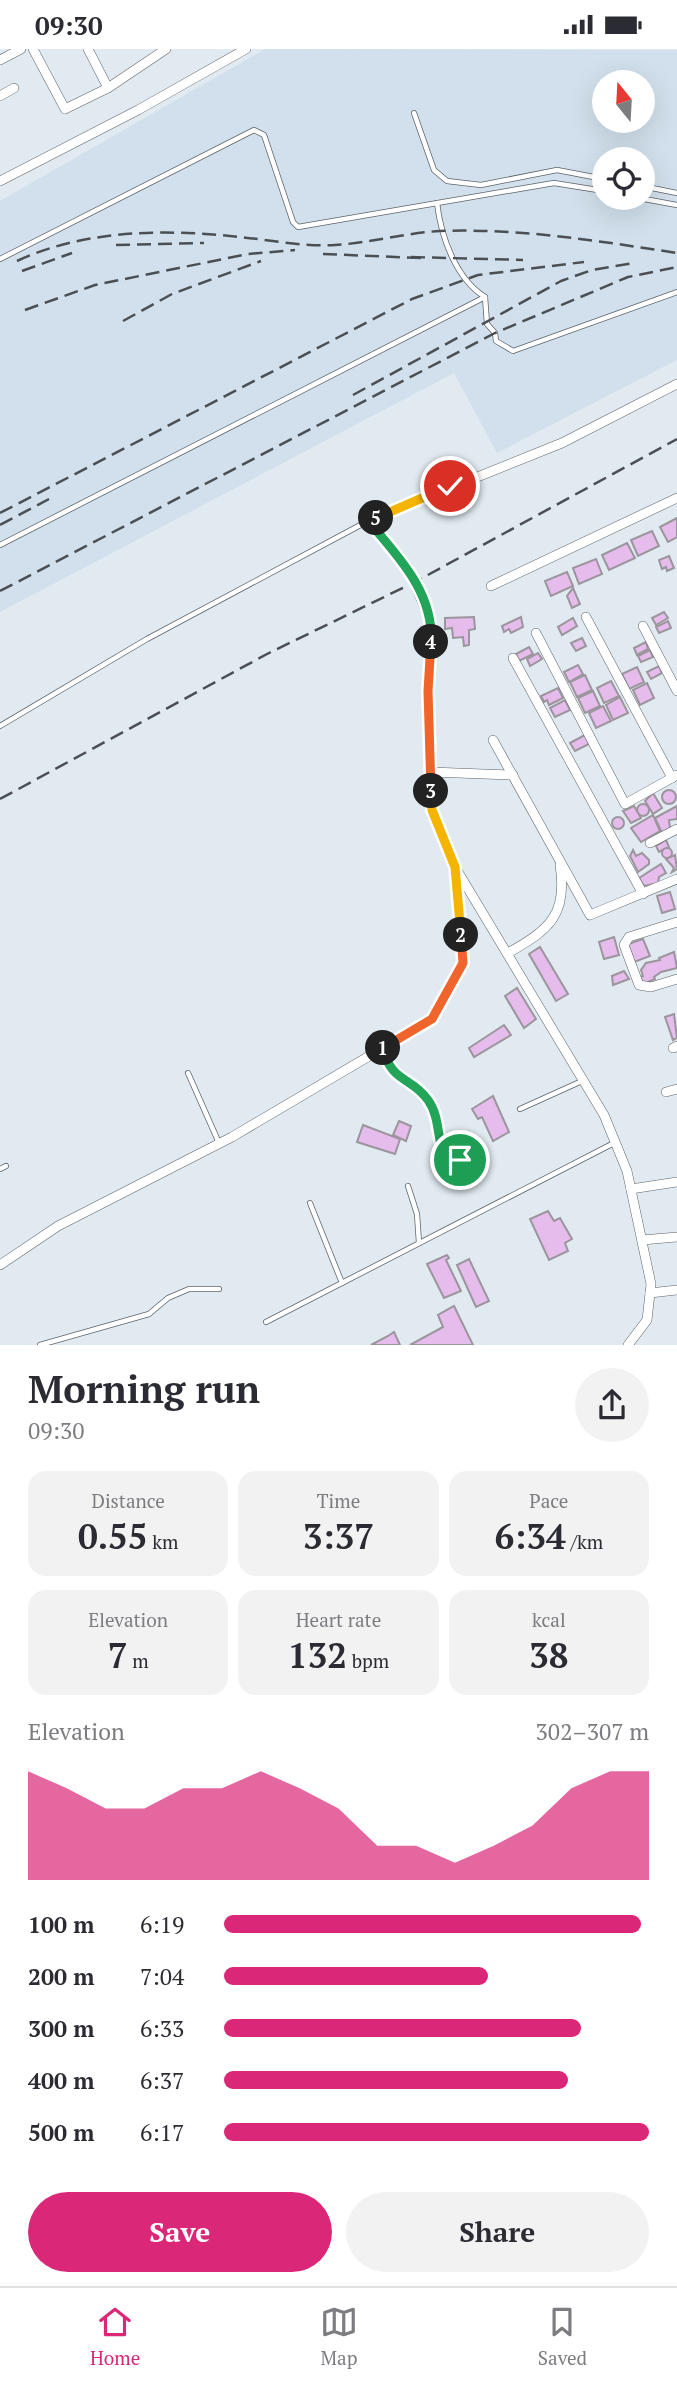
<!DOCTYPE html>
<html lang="en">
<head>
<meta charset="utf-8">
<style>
  body { margin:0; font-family:"PT Serif",serif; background:#f2f2f3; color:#2b2b33; height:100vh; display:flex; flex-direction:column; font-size:26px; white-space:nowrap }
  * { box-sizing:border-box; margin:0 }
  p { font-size:23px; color:#7c7c81 }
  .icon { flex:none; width:38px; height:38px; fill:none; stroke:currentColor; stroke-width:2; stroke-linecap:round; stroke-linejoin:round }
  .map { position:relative; height:1296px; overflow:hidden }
  .panel { display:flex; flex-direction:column; background:#fff; flex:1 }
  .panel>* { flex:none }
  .needle { width:46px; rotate:342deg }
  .buttons { position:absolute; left:592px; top:21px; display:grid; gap:14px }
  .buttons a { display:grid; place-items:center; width:63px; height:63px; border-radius:50%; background:#fff; box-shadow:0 7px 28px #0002; font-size:35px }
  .pin { position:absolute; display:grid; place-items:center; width:60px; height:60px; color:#fff; margin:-30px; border:4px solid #fff; border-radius:50%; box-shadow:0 2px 7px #0007 }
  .km { position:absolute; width:35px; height:35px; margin:-18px; border-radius:50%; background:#222; color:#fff; font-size:19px; line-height:35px; text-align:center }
  .round { display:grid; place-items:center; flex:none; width:74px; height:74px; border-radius:37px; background:#f2f2f3 }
  .head { display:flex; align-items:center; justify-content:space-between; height:119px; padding:0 28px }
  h1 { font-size:38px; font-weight:600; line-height:52px }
  .metrics { display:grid; grid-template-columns:repeat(3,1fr); gap:10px; height:119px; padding:7px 28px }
  .metrics div { display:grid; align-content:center; border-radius:18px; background:#f2f2f3; text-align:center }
  .metrics b { font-size:35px; font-weight:600 }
  .metrics small { font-size:19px; font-weight:400 }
  .metrics p { font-size:19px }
  .chart { height:196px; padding:14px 28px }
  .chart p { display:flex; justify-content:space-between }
  .chart svg { width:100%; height:126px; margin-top:7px; fill:#db2777; opacity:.7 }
  .action { display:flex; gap:14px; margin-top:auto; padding:14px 28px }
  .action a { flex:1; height:80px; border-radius:42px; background:#db2777; color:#fff; font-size:28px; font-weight:600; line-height:80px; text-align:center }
  .action a+a { background:#f2f2f3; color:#2b2b33 }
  ul { padding:0 28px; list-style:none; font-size:23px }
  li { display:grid; grid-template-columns:112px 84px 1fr; align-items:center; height:52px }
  li i { height:18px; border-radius:9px; background:#db2777 }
  .status { display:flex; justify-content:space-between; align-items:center; height:49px; padding:0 35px; background:#fff; direction:ltr }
  .status svg { height:19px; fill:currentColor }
  .tab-bar { display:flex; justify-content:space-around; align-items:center; height:98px; border-top:2px solid #e1e1e2; background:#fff; font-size:19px; color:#7c7c81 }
  .tab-bar a { display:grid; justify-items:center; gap:4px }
  .tab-bar .on { color:#db2777 }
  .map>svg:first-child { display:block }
  .built { fill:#d1e0ec; fill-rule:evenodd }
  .building { fill:#e6bced; stroke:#9b959c; stroke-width:2 }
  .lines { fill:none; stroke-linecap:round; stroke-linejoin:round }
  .lane-casing { stroke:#5c6369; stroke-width:6 }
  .street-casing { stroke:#5c6369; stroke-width:10 }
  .lane { stroke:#fff; stroke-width:4.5 }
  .street { stroke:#fff; stroke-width:9 }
  .rail { stroke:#4b4f53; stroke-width:2.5; stroke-dasharray:14 7; stroke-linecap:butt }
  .split-1-casing { stroke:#fff; stroke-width:14 }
  .split-2-casing { stroke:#fff; stroke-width:14 }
  .split-3-casing { stroke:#fff; stroke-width:14 }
  .split-4-casing { stroke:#fff; stroke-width:14 }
  .split-5-casing { stroke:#fff; stroke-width:14 }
  .split-6-casing { stroke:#fff; stroke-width:14 }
  .split-1 { stroke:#22a559; stroke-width:9 }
  .split-2 { stroke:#f0652b; stroke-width:9 }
  .split-3 { stroke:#f5b400; stroke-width:9 }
  .split-4 { stroke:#f0652b; stroke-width:9 }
  .split-5 { stroke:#22a559; stroke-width:9 }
  .split-6 { stroke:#f5b400; stroke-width:9 }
</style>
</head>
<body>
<div class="status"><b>09:30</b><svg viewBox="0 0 49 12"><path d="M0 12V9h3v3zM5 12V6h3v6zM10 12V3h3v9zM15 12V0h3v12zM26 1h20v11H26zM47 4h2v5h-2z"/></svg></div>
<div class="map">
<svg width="677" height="1296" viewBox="0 0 677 1296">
  <rect width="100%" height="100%" fill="#e1eaf1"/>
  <path class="built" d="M265,0L677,1V311L497,404L454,324L0,563V152ZM604,33H642V72H604ZM604,110H642V149H604Z"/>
  <g class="building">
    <path d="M677,469V488L668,493L660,478Z"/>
    <path d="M652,482L659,497L638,507L631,491Z"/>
    <path d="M627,494L635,509L609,521L602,506Z"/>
    <path d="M669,507L674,519L667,522L666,518L662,520L659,511Z"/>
    <path d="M596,510L602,525L579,535L573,519Z"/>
    <path d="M567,523L573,537L551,547L545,532Z"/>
    <path d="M573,539L580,555L572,559L567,547Z"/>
    <path d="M664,563L668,569L656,576L652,569Z"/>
    <path d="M474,568L475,580L469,581V596L464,597L463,588L453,589L452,579L445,580V569Z"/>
    <path d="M521,568L523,578L511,584L509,580L504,583L502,577Z"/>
    <path d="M573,569L577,577L562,586L558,578Z"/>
    <path d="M668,572L671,579L659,584L656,578Z"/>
    <path d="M582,589L586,597L576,602L571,594Z"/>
    <path d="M646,593L648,600L637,606L634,599Z"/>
    <path d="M529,598L533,605L519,612L516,605Z"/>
    <path d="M650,601L653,608L641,613L638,607Z"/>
    <path d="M538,604L542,610L530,617L527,610Z"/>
    <path d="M578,616L583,625L569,633L564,623Z"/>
    <path d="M659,617L662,624L651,630L647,623Z"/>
    <path d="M637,618L644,633L629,640L622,625Z"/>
    <path d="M585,626L592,641L577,648L570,633Z"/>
    <path d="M611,632L619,647L604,654L597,639Z"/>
    <path d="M647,634L654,649L640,656L633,641Z"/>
    <path d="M558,639L563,649L549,656L547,651L544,653L541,647Z"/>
    <path d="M593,642L600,657L585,664L578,649Z"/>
    <path d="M620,648L628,664L613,671L606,656Z"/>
    <path d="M565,651L570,661L555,668L550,659Z"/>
    <path d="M603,657L611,672L596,679L589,664Z"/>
    <path d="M585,686L589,695L575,702L570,694Z"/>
    <circle cx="669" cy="748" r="7"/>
    <path d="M653,744L662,759L653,765L645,752Z"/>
    <circle cx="643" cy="761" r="6"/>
    <path d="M634,757L641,769L631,774L623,762Z"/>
    <path d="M677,757V770L669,771L670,779L662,784L655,769Z"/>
    <path d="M653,766L660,782L641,793L631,779Z"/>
    <circle cx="618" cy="774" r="6"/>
    <path d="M666,791L669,798L659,803L656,797Z"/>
    <circle cx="667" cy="804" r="5"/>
    <path d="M633,801L636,807L642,804L649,811V815L638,823L630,807Z"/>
    <path d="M675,806L677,820L672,823L674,819L666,810Z"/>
    <path d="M661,815L666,824L659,828L658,834L644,837L639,829Z"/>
    <path d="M670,843L675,860L662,864L657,847Z"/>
    <path d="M614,888L619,906L604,910L599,893Z"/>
    <path d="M643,890L650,907L634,913L628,895Z"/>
    <path d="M540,898L568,945L556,952L529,905Z"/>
    <path d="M674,903L677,919L661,923L654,928L655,930L643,935L640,928L643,927L641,921L646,914L660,911L659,909Z"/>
    <path d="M624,922L629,930L613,936L612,927Z"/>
    <path d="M517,939L536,970L524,979L505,947Z"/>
    <path d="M674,965L677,989L673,991L665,968Z"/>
    <path d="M504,976L511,986L474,1008L469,999Z"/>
    <path d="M493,1047L509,1083L493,1092L482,1068L478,1070L472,1060Z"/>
    <path d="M399,1072L411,1077L406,1092L393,1086Z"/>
    <path d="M363,1076L400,1090L395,1105L357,1093Z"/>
    <path d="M548,1162L554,1172L560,1169L572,1190L565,1194L568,1202L549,1211L530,1170Z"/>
    <path d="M447,1206L449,1209L446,1211L461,1242L444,1249L427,1215Z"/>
    <path d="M469,1210L489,1252L476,1258L457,1216Z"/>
    <path d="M454,1257L473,1296H410L443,1278L438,1266Z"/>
    <path d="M394,1283L400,1296H371L388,1287Z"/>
  </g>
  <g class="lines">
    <defs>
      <g id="lane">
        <path d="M414,64L434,121L447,132L481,136L557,121L604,130"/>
        <path d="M642,137L677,144"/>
        <path d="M639,149L677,156"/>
        <path d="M437,154C441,188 456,230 485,248L487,275L495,284L496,292L513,302L677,243"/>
        <path d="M0,210L254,81L264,86L293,173L298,178L554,134L604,142"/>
        <path d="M0,496L485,248"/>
        <path d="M0,677L147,590L368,472"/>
        <path d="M382,1000L391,1022L428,1051L437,1071L446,1109L460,1111"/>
        <path d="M188,1024L219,1094"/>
        <path d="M520,1060L582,1032"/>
        <path d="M0,1120L6,1117"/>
        <path d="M408,1137L417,1165L419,1194"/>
        <path d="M310,1154L342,1234"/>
        <path d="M266,1273L614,1094"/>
        <path d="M40,1296L149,1265L168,1249L189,1240H219"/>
      </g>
      <g id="street">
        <path d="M33,0L65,60L108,39L88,0"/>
        <path d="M0,11L21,0"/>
        <path d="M108,39L166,0"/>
        <path d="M0,47L14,39"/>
        <path d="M0,132L138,61L246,0"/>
        <path d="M491,537L677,449"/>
        <path d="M586,568L672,729"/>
        <path d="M643,577L677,642"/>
        <path d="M536,584L625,755L677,726"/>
        <path d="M513,609L643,845"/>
        <path d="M493,691L590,866L677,830"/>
        <path d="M431,723L513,726"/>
        <path d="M650,794L677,780"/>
        <path d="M677,873L629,888L624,896L639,936L651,938L677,930"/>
        <path d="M508,904C549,881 568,866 560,816"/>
        <path d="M673,999L677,997"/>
        <path d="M666,1043L677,1040"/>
        <path d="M631,1140L677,1133"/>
        <path d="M642,1191L677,1188"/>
        <path d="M0,1216L58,1177L232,1088L432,970L463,914L455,820"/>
        <path d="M650,1244L677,1241"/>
        <path d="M628,1296L647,1271L651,1235L627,1122L604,1066L455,818L432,761L428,642L432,576L408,518L368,472L562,394L677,335"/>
      </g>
    </defs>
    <use href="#lane" class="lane-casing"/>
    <use href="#street" class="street-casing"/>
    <use href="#lane" class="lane"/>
    <use href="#street" class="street"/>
    <g class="rail">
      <path d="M116,196L204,194"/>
      <path d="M323,205L421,209"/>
      <path d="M411,208L523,211"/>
      <path d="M17,212C86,180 166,180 240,188C271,191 304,198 335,196C370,194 405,184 440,182C520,179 598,192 677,204"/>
      <path d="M22,222L72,204"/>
      <path d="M25,261L95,236L248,205L295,201"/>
      <path d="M123,272L172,245L261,212"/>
      <path d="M353,346L561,232L592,221L634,214"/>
      <path d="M0,464L412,250L478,226L584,213"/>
      <path d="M0,476L49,450"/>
      <path d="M0,542L495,284L628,228L677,218"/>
      <path d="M0,750L267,605L415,533L677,390"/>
    </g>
  </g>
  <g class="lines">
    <defs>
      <path id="split-1" d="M383,999C391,1034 411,1027 428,1051C441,1069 436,1092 446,1109L460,1111"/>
      <path id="split-2" d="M383,999L432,970L463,914L461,886"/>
      <path id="split-3" d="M431,742L432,761L455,818L461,886"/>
      <path id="split-4" d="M431,742L428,642L431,593"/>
      <path id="split-5" d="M376,469L368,472C398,507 434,544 431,593"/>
      <path id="split-6" d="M376,469L450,437"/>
    </defs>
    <use href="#split-1" class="split-1-casing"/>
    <use href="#split-2" class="split-2-casing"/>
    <use href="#split-3" class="split-3-casing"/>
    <use href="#split-4" class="split-4-casing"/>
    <use href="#split-5" class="split-5-casing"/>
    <use href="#split-6" class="split-6-casing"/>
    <use href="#split-1" class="split-1"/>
    <use href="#split-2" class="split-2"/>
    <use href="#split-3" class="split-3"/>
    <use href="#split-4" class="split-4"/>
    <use href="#split-5" class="split-5"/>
    <use href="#split-6" class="split-6"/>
  </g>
</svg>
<div class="buttons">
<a><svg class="needle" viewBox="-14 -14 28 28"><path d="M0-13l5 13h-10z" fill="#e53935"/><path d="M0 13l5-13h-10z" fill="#7c7c81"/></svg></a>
<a><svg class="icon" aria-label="locate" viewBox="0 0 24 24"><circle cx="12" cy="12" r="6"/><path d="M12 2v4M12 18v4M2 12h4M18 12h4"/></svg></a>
</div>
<div class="pin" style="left:460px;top:1111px;background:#1e9e55"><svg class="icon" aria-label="arrive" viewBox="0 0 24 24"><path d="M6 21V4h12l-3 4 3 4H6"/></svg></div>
<div class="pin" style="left:450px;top:437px;background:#d93025"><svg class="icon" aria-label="check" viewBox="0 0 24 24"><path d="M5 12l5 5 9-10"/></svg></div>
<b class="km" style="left:383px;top:999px">1</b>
<b class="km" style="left:461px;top:886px">2</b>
<b class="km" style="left:431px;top:742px">3</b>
<b class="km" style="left:431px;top:593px">4</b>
<b class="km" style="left:376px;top:469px">5</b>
</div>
<section class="panel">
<div class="head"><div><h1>Morning run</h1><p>09:30</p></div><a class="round"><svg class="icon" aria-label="share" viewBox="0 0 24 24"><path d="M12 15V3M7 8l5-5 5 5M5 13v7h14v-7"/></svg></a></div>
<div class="metrics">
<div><p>Distance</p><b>0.55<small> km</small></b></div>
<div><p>Time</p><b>3:37</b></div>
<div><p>Pace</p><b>6:34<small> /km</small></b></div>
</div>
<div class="metrics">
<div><p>Elevation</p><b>7<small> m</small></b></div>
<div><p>Heart rate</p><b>132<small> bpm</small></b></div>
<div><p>kcal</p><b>38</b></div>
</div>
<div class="chart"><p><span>Elevation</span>302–307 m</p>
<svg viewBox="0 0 160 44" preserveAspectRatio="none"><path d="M0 44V6L10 12L20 19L30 19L40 12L50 12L60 6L70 12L80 19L90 32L100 32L110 38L120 32L130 25L140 12L150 6L160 6V44z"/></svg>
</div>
<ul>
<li><b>100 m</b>6:19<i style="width:98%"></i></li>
<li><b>200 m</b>7:04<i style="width:62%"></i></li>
<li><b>300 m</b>6:33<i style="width:84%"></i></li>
<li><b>400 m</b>6:37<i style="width:81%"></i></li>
<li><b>500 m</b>6:17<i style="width:100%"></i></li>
</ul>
<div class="action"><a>Save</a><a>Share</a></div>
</section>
<nav class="tab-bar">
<a class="on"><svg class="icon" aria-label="home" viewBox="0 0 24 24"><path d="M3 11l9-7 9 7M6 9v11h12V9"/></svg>Home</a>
<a><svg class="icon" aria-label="map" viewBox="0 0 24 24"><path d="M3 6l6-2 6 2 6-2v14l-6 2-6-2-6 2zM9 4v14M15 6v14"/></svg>Map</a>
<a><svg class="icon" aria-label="saved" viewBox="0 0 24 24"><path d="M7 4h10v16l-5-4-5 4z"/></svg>Saved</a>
</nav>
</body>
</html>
